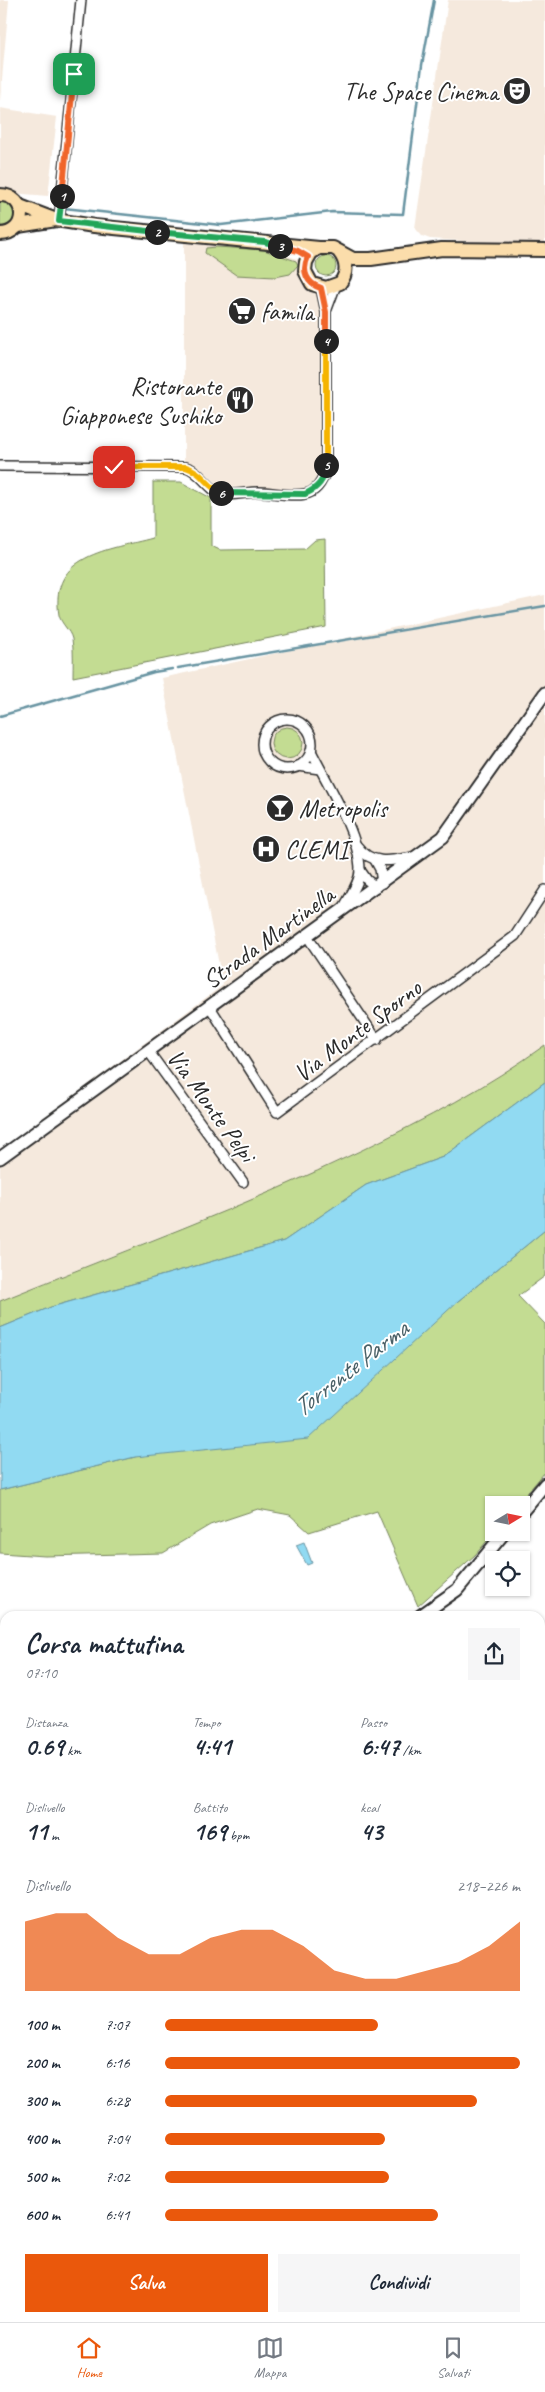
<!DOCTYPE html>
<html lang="it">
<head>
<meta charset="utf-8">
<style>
  body { margin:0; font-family:Caveat,sans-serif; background:#f6f6f7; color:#1f2937; height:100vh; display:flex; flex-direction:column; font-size:19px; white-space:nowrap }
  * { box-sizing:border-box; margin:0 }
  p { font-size:16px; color:#747a83 }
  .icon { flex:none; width:28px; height:28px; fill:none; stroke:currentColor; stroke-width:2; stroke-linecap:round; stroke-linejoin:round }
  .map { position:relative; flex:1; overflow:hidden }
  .side { position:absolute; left:0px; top:1611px; width:545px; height:711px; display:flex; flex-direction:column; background:#fff; border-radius:15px 15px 0 0; box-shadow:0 1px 4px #0004 }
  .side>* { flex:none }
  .needle { width:32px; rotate:80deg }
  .fabs { position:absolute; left:485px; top:1496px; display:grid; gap:10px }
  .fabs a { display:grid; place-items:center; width:45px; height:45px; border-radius:0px; background:#fff; box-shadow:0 1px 4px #0004; font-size:25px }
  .pin { position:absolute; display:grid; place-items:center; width:42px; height:42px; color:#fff; margin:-21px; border-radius:10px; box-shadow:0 2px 8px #0006 }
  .km { position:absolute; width:25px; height:25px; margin:-12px; border-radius:50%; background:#222; color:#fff; font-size:14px; line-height:25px; text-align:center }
  .round { display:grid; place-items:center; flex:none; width:52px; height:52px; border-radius:0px; background:#f6f6f7 }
  .summary { display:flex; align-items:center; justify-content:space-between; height:85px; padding:0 25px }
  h1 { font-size:28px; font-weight:700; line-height:38px }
  .metrics { display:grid; grid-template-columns:repeat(3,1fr); gap:8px; height:85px; padding:5px 25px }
  .metrics div { display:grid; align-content:center }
  .metrics b { font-size:25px; font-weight:700 }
  .metrics small { font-size:14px; font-weight:400 }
  .metrics p { font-size:14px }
  .chart { height:140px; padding:10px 25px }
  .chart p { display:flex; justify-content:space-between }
  .chart svg { width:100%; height:90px; margin-top:5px; fill:#ea580c; opacity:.7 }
  .button { display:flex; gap:10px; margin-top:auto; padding:10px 25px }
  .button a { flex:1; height:58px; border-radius:0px; background:#ea580c; color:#fff; font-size:20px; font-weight:700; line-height:58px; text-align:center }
  .button a+a { background:#f6f6f7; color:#1f2937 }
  ul { padding:0 25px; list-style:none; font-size:16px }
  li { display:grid; grid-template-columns:80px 60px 1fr; align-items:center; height:38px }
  li i { height:12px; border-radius:6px; background:#ea580c }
  .menu { display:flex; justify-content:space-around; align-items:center; height:70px; border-top:1px solid #e0e1e3; background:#fff; font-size:14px; color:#747a83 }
  .menu a { display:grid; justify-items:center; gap:2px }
  .menu .on { color:#ea580c }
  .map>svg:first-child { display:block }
  .built { fill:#f5e9dd }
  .green { fill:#c3dc92; stroke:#77845e }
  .water { fill:#91daf2; stroke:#6894a2 }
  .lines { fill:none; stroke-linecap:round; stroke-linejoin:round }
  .stream { stroke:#6894a2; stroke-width:2.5 }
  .street-casing { stroke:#2b2b2b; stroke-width:12 }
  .secondary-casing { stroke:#2b2b2b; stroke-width:15 }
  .primary-casing { stroke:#2b2b2b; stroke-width:16 }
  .street { stroke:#fff; stroke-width:9 }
  .secondary { stroke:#fff; stroke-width:11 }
  .primary { stroke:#fbddab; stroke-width:12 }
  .split-1-casing { stroke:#fff; stroke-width:10 }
  .split-2-casing { stroke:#fff; stroke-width:10 }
  .split-3-casing { stroke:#fff; stroke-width:10 }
  .split-4-casing { stroke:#fff; stroke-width:10 }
  .split-5-casing { stroke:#fff; stroke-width:10 }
  .split-6-casing { stroke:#fff; stroke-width:10 }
  .split-7-casing { stroke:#fff; stroke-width:10 }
  .split-1 { stroke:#f0652b; stroke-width:6 }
  .split-2 { stroke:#22a559; stroke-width:6 }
  .split-3 { stroke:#22a559; stroke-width:6 }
  .split-4 { stroke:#f0652b; stroke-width:6 }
  .split-5 { stroke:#f5b400; stroke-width:6 }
  .split-6 { stroke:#22a559; stroke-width:6 }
  .split-7 { stroke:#f5b400; stroke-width:6 }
  .labels { text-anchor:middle; stroke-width:4; stroke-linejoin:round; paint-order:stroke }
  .poi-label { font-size:25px; fill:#2b2b2b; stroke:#fff; text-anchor:start }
  .street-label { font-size:25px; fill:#2b2b2b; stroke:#fff }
  .water-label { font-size:26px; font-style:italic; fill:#4a6067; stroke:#fff }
</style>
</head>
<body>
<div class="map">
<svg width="545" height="2322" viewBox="0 0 545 2322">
  <rect width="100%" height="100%" fill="#fff"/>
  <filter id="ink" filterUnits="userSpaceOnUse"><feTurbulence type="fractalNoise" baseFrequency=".02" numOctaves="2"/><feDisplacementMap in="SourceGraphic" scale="10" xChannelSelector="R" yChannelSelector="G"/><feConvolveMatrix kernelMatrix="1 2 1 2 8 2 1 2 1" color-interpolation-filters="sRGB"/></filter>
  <g filter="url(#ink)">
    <g class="built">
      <path d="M0,0H9L0,102Z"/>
      <path d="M448,0H545V246L430,239L422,236L415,228Z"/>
      <path d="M0,108L57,117L48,196L0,192Z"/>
      <path d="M184,243L263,247L300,260L304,280L316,291L322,301L320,468L315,483L308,488L301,491L223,489L198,468L184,463Z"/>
      <path d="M545,595V1045L510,1070L441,1111L289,1185L0,1301V1150L223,985L162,678Z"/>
    </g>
    <g class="green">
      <path d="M3,201L13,208C17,218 11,226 0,226V202Z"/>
      <path d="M217,247L264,250L296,261L298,265L290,274L275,277L236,275L205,253L206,248Z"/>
      <circle cx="326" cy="266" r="10"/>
      <path d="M153,482H181L211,498V546L220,550L305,549L315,540L325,539L326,627L73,677C73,665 74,651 72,639C70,630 61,624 59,615C49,554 109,550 153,538Z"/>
      <circle cx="287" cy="743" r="16"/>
      <path d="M545,1045V1082L443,1157L366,1185L284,1241L51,1307L0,1328V1301C121,1252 244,1207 362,1150C426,1119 487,1087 545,1045Z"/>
      <path d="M545,1230V1276L518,1296L545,1324V1472L517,1505H494V1533L475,1555L418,1606L377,1511L309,1532L290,1515L258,1509L210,1525L163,1553L45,1556L0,1553V1490L135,1457L458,1301Z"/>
    </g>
    <g class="water">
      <path d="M545,1082V1230L458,1301L308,1439L135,1457L0,1490V1328L51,1307L284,1241L366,1185L443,1157Z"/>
      <path d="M304,1542L312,1563L307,1565L296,1545Z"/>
    </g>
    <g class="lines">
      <g class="stream">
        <path d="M64,208L221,225L332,212L403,214L422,65L434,0"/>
        <path d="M178,668L545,606"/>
        <path d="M0,716L154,672L172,669"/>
      </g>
      <defs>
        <g id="street">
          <path d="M59,221L81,0"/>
          <path d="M327,309L336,285"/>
          <path d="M0,466L186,467C201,471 208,491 223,494C233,496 247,492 258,492C273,492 290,497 305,494C317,492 323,480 326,469V312L321,288"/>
          <circle cx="287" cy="744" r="25"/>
          <path d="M311,751C326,781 360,836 360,870C360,883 349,897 343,909"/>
          <path d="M298,766L320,769"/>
          <path d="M357,846C372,866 391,861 413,857"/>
          <path d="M375,860L380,869L382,883"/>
          <path d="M360,870L367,880L376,887"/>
          <path d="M307,936L377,1040"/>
          <path d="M210,1007L277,1112L515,936L545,890"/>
          <path d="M149,1052L243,1182"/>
          <path d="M84,2322V2318"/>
        </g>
        <g id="secondary">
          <path d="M0,1158L443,837L545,693"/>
          <path d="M521,1513L545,1484"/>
          <path d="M420,1616L457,1590L505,1532"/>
          <path d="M0,1838L5,1835"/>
        </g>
        <g id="primary">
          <path d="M0,195C28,195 28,234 0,234"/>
          <path d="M20,206L54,219"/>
          <path d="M18,226L56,220L94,226L319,248"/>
          <path d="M339,252C347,262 348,273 340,283L326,288L312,284L305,271L306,262L311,253L319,248H333L353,259H371L442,249L545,250"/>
        </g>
      </defs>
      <use href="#street" class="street-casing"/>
      <use href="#secondary" class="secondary-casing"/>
      <use href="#primary" class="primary-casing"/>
      <use href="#street" class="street"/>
      <use href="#secondary" class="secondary"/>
      <use href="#primary" class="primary"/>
    </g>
  </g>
  <g class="lines" filter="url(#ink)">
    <defs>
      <path id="split-1" d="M62,196L74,74"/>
      <path id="split-2" d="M62,196L59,221L157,232"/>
      <path id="split-3" d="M157,232L265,242L280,246"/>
      <path id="split-4" d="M280,246L298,251L308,257C301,271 307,284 321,288L326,312V341"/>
      <path id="split-5" d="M326,341V465"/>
      <path id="split-6" d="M221,493L305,494C317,489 326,479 326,465"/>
      <path id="split-7" d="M114,467H186C201,471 207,486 221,493"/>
    </defs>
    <use href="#split-1" class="split-1-casing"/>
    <use href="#split-2" class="split-2-casing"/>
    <use href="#split-3" class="split-3-casing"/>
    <use href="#split-4" class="split-4-casing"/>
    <use href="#split-5" class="split-5-casing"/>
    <use href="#split-6" class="split-6-casing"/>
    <use href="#split-7" class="split-7-casing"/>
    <use href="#split-1" class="split-1"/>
    <use href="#split-2" class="split-2"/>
    <use href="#split-3" class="split-3"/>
    <use href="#split-4" class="split-4"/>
    <use href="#split-5" class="split-5"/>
    <use href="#split-6" class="split-6"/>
    <use href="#split-7" class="split-7"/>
  </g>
  <defs>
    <symbol id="theatre-disc" viewBox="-11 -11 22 22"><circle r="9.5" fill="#2b2b2b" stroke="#fff"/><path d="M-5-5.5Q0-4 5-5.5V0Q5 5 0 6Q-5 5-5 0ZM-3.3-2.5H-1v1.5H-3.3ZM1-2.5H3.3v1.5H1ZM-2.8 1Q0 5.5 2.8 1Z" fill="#fff"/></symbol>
    <symbol id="supermarket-disc" viewBox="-11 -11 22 22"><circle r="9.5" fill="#2b2b2b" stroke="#fff"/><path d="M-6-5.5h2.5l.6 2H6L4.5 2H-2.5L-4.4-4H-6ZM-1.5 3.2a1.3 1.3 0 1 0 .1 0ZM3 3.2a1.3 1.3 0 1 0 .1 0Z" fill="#fff"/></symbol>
    <symbol id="restaurant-disc" viewBox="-11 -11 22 22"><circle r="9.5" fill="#2b2b2b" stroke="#fff"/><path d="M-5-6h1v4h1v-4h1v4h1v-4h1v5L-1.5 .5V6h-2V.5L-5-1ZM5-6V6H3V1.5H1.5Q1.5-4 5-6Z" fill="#fff"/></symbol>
    <symbol id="bar-disc" viewBox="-11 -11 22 22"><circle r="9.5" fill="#2b2b2b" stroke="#fff"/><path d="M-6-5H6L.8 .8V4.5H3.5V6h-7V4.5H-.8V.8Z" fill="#fff"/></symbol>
    <symbol id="hospital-disc" viewBox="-11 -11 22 22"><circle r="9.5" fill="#2b2b2b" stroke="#fff"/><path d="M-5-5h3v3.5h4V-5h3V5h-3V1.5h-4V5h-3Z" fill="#fff"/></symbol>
  </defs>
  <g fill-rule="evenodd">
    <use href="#theatre-disc" x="501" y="75" width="32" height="32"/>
    <use href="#supermarket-disc" x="226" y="295" width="32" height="32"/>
    <use href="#restaurant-disc" x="224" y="384" width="32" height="32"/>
    <use href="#bar-disc" x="264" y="792" width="32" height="32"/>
    <use href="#hospital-disc" x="250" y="833" width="32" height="32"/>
  </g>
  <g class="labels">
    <g class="poi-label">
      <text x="498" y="100" text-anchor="end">The Space Cinema</text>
      <text x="261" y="320">famila</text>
      <text x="221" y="395" text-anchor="end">Ristorante<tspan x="221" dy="29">Giapponese Sushiko</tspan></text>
      <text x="299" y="817">Metropolis</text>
      <text x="285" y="858">CLEMI</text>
    </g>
    <g class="street-label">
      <text transform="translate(268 937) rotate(-36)" y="9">Strada Martinella</text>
      <text transform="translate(357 1030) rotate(-37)" y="9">Via Monte Sporno</text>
      <text transform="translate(212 1105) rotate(54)" y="9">Via Monte Pelpi</text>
    </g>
    <g class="water-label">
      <text transform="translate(350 1368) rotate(-38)" y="9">Torrente Parma</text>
    </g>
  </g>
</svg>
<div class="fabs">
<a><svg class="needle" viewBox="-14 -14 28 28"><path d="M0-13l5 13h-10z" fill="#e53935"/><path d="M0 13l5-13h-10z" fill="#747a83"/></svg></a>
<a><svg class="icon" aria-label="locate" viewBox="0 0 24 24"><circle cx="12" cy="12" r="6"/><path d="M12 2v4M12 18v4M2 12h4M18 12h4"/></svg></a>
</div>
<div class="pin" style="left:74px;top:74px;background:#1e9e55"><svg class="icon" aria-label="arrive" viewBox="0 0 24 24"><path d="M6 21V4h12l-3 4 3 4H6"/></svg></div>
<div class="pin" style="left:114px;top:467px;background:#d93025"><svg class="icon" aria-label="check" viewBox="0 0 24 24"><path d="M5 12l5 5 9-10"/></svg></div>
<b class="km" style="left:62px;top:196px">1</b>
<b class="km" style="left:157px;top:232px">2</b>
<b class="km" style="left:280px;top:246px">3</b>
<b class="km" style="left:326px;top:341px">4</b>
<b class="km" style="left:326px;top:465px">5</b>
<b class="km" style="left:221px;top:493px">6</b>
<section class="side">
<div class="summary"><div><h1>Corsa mattutina</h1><p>07:10</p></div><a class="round"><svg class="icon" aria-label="share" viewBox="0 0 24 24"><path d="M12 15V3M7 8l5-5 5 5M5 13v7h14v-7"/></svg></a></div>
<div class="metrics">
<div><p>Distanza</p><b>0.69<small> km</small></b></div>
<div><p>Tempo</p><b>4:41</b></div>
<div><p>Passo</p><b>6:47<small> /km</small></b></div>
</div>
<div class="metrics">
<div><p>Dislivello</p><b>11<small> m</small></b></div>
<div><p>Battito</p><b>169<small> bpm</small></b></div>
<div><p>kcal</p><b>43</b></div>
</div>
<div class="chart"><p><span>Dislivello</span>218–226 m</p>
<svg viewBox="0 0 160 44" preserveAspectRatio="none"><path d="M0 44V10L10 6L20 6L30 18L40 26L50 26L60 18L70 14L80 14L90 22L100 34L110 38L120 38L130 34L140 30L150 22L160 10V44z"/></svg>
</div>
<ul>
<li><b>100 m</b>7:07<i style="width:60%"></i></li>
<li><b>200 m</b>6:16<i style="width:100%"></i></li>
<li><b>300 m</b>6:28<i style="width:88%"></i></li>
<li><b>400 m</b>7:04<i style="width:62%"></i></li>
<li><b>500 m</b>7:02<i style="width:63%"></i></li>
<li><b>600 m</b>6:41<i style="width:77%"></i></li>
</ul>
<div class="button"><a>Salva</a><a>Condividi</a></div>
</section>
</div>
<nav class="menu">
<a class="on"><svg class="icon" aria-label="home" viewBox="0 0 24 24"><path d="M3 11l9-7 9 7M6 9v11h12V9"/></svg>Home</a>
<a><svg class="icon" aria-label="map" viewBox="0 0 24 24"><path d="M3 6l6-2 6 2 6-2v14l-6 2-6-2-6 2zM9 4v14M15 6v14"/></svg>Mappa</a>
<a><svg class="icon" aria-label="saved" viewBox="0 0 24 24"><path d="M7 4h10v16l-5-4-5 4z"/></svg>Salvati</a>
</nav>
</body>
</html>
